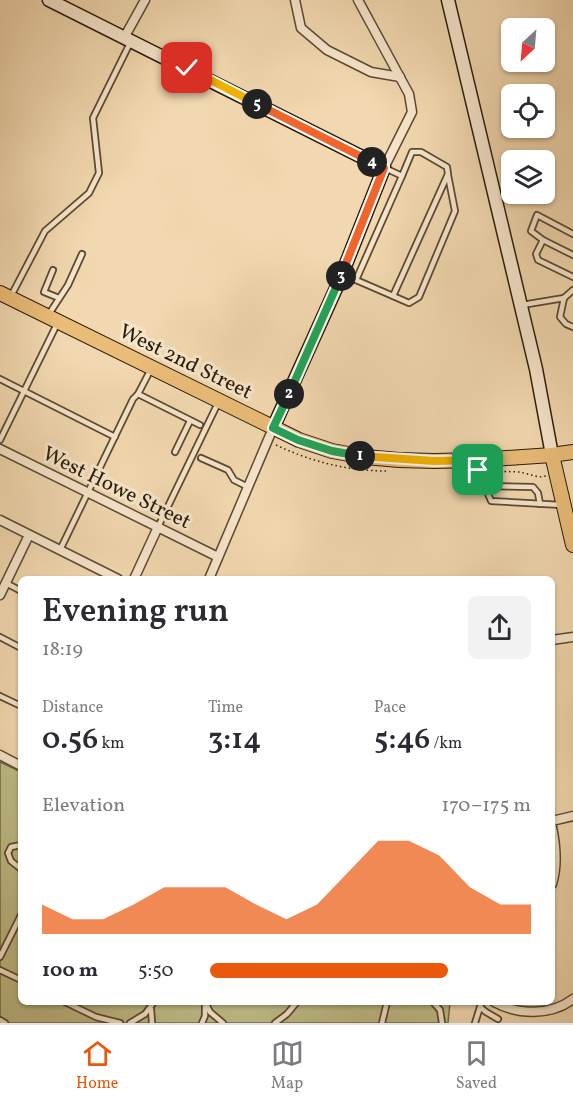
<!DOCTYPE html>
<html lang="en">
<head>
<meta charset="utf-8">
<style>
  body { margin:0; font-family:Vollkorn,serif; background:#f2f2f3; color:#2b2b33; height:100vh; display:flex; flex-direction:column; font-size:22px; white-space:nowrap }
  * { box-sizing:border-box; margin:0 }
  p { font-size:20px; color:#7c7c81 }
  .icon { flex:none; width:33px; height:33px; fill:none; stroke:currentColor; stroke-width:2; stroke-linecap:round; stroke-linejoin:round }
  .map { position:relative; flex:1; overflow:hidden }
  .drawer { position:absolute; left:18px; top:576px; width:537px; height:429px; display:flex; flex-direction:column; background:#fff; border-radius:9px; box-shadow:0 2px 4px #0004 }
  .drawer>* { flex:none }
  .needle { width:39px; rotate:206deg }
  .fabs { position:absolute; left:501px; top:18px; display:grid; gap:12px }
  .fabs a { display:grid; place-items:center; width:54px; height:54px; border-radius:9px; background:#fff; box-shadow:0 2px 4px #0004; font-size:30px }
  .pin { position:absolute; display:grid; place-items:center; width:51px; height:51px; color:#fff; margin:-26px; border-radius:12px; box-shadow:0 3px 9px #0006 }
  .km { position:absolute; width:30px; height:30px; margin:-15px; border-radius:50%; background:#222; color:#fff; font-size:16px; line-height:30px; text-align:center }
  .round { display:grid; place-items:center; flex:none; width:63px; height:63px; border-radius:9px; background:#f2f2f3 }
  .summary { display:flex; align-items:center; justify-content:space-between; height:102px; padding:0 24px }
  h1 { font-size:33px; font-weight:600; line-height:45px }
  .figures { display:grid; grid-template-columns:repeat(3,1fr); gap:9px; height:102px; padding:6px 24px }
  .figures div { display:grid; align-content:center }
  .figures b { font-size:30px; font-weight:600 }
  .figures small { font-size:16px; font-weight:400 }
  .figures p { font-size:16px }
  .chart { height:168px; padding:12px 24px }
  .chart p { display:flex; justify-content:space-between }
  .chart svg { width:100%; height:108px; margin-top:6px; fill:#ea580c; opacity:.7 }
  ul { padding:0 24px; list-style:none; font-size:20px }
  li { display:grid; grid-template-columns:96px 72px 1fr; align-items:center; height:45px }
  li i { height:15px; border-radius:8px; background:#ea580c }
  .dock { display:flex; justify-content:space-around; align-items:center; height:84px; border-top:2px solid #e1e1e2; background:#fff; font-size:16px; color:#7c7c81 }
  .dock a { display:grid; justify-items:center; gap:3px }
  .dock .current { color:#ea580c }
  .map>svg:first-child { display:block }
  .green { fill:#bfbd88; stroke:#746c47; stroke-width:1.5 }
  .lines { fill:none; stroke-linecap:round; stroke-linejoin:round }
  .lane-casing { stroke:#5b4a30; stroke-width:8 }
  .street-casing { stroke:#5b4a30; stroke-width:11 }
  .secondary-casing { stroke:#291b06; stroke-width:15 }
  .primary-casing { stroke:#291b06; stroke-width:16 }
  .path { stroke:#291b06; stroke-width:1.5; stroke-dasharray:1.5 3; stroke-linecap:butt }
  .lane { stroke:#f7e6cc; stroke-width:4.5 }
  .street { stroke:#f7e6cc; stroke-width:8 }
  .secondary { stroke:#f7e6cc; stroke-width:12 }
  .primary { stroke:#e9bc78; stroke-width:14 }
  .split-1-casing { stroke:#fff; stroke-width:12 }
  .split-2-casing { stroke:#fff; stroke-width:12 }
  .split-3-casing { stroke:#fff; stroke-width:12 }
  .split-4-casing { stroke:#fff; stroke-width:12 }
  .split-5-casing { stroke:#fff; stroke-width:12 }
  .split-6-casing { stroke:#fff; stroke-width:12 }
  .split-1 { stroke:#f5b400; stroke-width:8 }
  .split-2 { stroke:#22a559; stroke-width:8 }
  .split-3 { stroke:#22a559; stroke-width:8 }
  .split-4 { stroke:#f0652b; stroke-width:8 }
  .split-5 { stroke:#f0652b; stroke-width:8 }
  .split-6 { stroke:#f5b400; stroke-width:8 }
  .labels { text-anchor:middle; stroke-width:6; stroke-linejoin:round; paint-order:stroke }
  .street-label { font-size:21px; fill:#291b06; stroke:#f7e6cc }
</style>
</head>
<body>
<div class="map">
<svg width="573" height="1023" viewBox="0 0 573 1023">
  <rect width="100%" height="100%" fill="#f2d8b0"/>
  <filter id="stains"><feTurbulence type="fractalNoise" baseFrequency=".00333" numOctaves="4"/><feColorMatrix values="0 0 0 0 .2 0 0 0 0 .09 0 0 0 0 .02 0 0 0 .5 -.17"/></filter>
  <radialGradient id="worn" r=".72"><stop offset=".6" stop-color="#630" stop-opacity="0"/><stop offset="1" stop-color="#630" stop-opacity=".3"/></radialGradient>
  <path class="green" d="M0,762L21,772V1002H450L448,1023H0Z"/>
  <g class="lines">
    <defs>
      <g id="lane">
        <path d="M573,234L537,215L531,231L543,240L536,254L538,260L573,277"/>
        <path d="M543,240L573,255"/>
        <path d="M53,270L44,292L59,298"/>
        <path d="M342,274L356,280L402,176L385,168"/>
        <path d="M356,280L393,296L448,174L447,167L421,152H412L402,176"/>
        <path d="M11,296L45,231L89,193L99,173L93,118L131,41"/>
        <path d="M393,296L409,303L419,297L455,211L448,175"/>
        <path d="M564,298L573,290"/>
        <path d="M522,305L564,298L560,317L566,324L573,327"/>
        <path d="M49,314L68,285L82,254"/>
        <path d="M0,379L115,437"/>
        <path d="M138,394L200,425"/>
        <path d="M0,440L57,324"/>
        <path d="M175,452L190,421"/>
        <path d="M201,458L228,470L234,480L248,487"/>
        <path d="M478,462V470L491,501L562,505"/>
        <path d="M485,486L533,487L538,493L540,504"/>
        <path d="M158,527L218,403"/>
        <path d="M60,550L133,399L138,394L151,369"/>
        <path d="M6,583L21,591"/>
        <path d="M0,637L21,648"/>
        <path d="M0,696L21,706"/>
        <path d="M21,845L11,847L8,853L11,861L21,869"/>
        <path d="M0,957L21,915"/>
        <path d="M0,970L21,980"/>
        <path d="M65,1002L96,1017L120,1023"/>
        <path d="M205,1002L210,1012L223,1023"/>
        <path d="M433,1002L440,1010L442,1023"/>
        <path d="M482,1002L480,1007L486,1012L498,1019"/>
        <path d="M151,1009L152,1023"/>
        <path d="M0,1020L5,1023"/>
        <path d="M130,1023L145,1014L154,1002"/>
        <path d="M202,1023L205,1016V1005"/>
        <path d="M275,1023L287,1014L297,1002"/>
        <path d="M382,1023L387,1002"/>
        <path d="M475,1023L480,1007"/>
      </g>
      <g id="street">
        <path d="M295,0L301,28L327,50L371,72L400,77"/>
        <path d="M358,0L409,94L412,112L384,168"/>
        <path d="M124,38L145,0"/>
        <path d="M0,449L218,557"/>
        <path d="M0,520L118,579"/>
        <path d="M134,579L158,527"/>
        <path d="M209,579L273,428"/>
        <path d="M0,595L29,535"/>
        <path d="M552,640L573,637"/>
        <path d="M0,755L21,766"/>
        <path d="M552,821L573,816"/>
        <path d="M552,827C556,846 558,865 552,884"/>
        <path d="M494,1002C518,1015 551,1016 573,999"/>
      </g>
      <g id="secondary">
        <path d="M49,0L384,168L338,284L273,428"/>
        <path d="M448,0L536,369L552,455"/>
      </g>
      <g id="primary">
        <path d="M0,293L299,440L332,451L365,457L399,460L434,461L478,460L552,455L573,452"/>
        <path d="M552,455L573,545"/>
      </g>
    </defs>
    <use href="#lane" class="lane-casing"/>
    <use href="#street" class="street-casing"/>
    <use href="#secondary" class="secondary-casing"/>
    <use href="#primary" class="primary-casing"/>
    <g class="path">
      <path d="M276,445C312,462 348,471 387,471"/>
      <path d="M491,471L520,472L539,477L546,476"/>
    </g>
    <use href="#lane" class="lane"/>
    <use href="#street" class="street"/>
    <use href="#secondary" class="secondary"/>
    <use href="#primary" class="primary"/>
  </g>
  <g class="lines">
    <defs>
      <path id="split-1" d="M360,456L434,461L478,460V470"/>
      <path id="split-2" d="M289,394L273,428L298,440L332,451L360,456"/>
      <path id="split-3" d="M289,394L341,276"/>
      <path id="split-4" d="M341,276L384,168L372,162"/>
      <path id="split-5" d="M257,104L372,162"/>
      <path id="split-6" d="M187,68L257,104"/>
    </defs>
    <use href="#split-1" class="split-1-casing"/>
    <use href="#split-2" class="split-2-casing"/>
    <use href="#split-3" class="split-3-casing"/>
    <use href="#split-4" class="split-4-casing"/>
    <use href="#split-5" class="split-5-casing"/>
    <use href="#split-6" class="split-6-casing"/>
    <use href="#split-1" class="split-1"/>
    <use href="#split-2" class="split-2"/>
    <use href="#split-3" class="split-3"/>
    <use href="#split-4" class="split-4"/>
    <use href="#split-5" class="split-5"/>
    <use href="#split-6" class="split-6"/>
  </g>
  <g class="labels">
    <g class="street-label">
      <text transform="translate(186 361) rotate(26)" y="7">West 2nd Street</text>
      <text transform="translate(117 487) rotate(26)" y="7">West Howe Street</text>
    </g>
  </g>
  <rect width="100%" height="100%" filter="url(#stains)"/>
  <rect width="100%" height="100%" fill="url(#worn)"/>
</svg>
<div class="fabs">
<a><svg class="needle" viewBox="-14 -14 28 28"><path d="M0-13l5 13h-10z" fill="#e53935"/><path d="M0 13l5-13h-10z" fill="#7c7c81"/></svg></a>
<a><svg class="icon" aria-label="locate" viewBox="0 0 24 24"><circle cx="12" cy="12" r="6"/><path d="M12 2v4M12 18v4M2 12h4M18 12h4"/></svg></a>
<a><svg class="icon" aria-label="layers" viewBox="0 0 24 24"><path d="M12 4l9 5-9 5-9-5zM3 14l9 5 9-5"/></svg></a>
</div>
<div class="pin" style="left:478px;top:470px;background:#1e9e55"><svg class="icon" aria-label="arrive" viewBox="0 0 24 24"><path d="M6 21V4h12l-3 4 3 4H6"/></svg></div>
<div class="pin" style="left:187px;top:68px;background:#d93025"><svg class="icon" aria-label="check" viewBox="0 0 24 24"><path d="M5 12l5 5 9-10"/></svg></div>
<b class="km" style="left:360px;top:456px">1</b>
<b class="km" style="left:289px;top:394px">2</b>
<b class="km" style="left:341px;top:276px">3</b>
<b class="km" style="left:372px;top:162px">4</b>
<b class="km" style="left:257px;top:104px">5</b>
<section class="drawer">
<div class="summary"><div><h1>Evening run</h1><p>18:19</p></div><a class="round"><svg class="icon" aria-label="share" viewBox="0 0 24 24"><path d="M12 15V3M7 8l5-5 5 5M5 13v7h14v-7"/></svg></a></div>
<div class="figures">
<div><p>Distance</p><b>0.56<small> km</small></b></div>
<div><p>Time</p><b>3:14</b></div>
<div><p>Pace</p><b>5:46<small> /km</small></b></div>
</div>
<div class="chart"><p><span>Elevation</span>170–175 m</p>
<svg viewBox="0 0 160 44" preserveAspectRatio="none"><path d="M0 44V32L10 38L20 38L30 32L40 25L50 25L60 25L70 32L80 38L90 32L100 19L110 6L120 6L130 12L140 25L150 32L160 32V44z"/></svg>
</div>
<ul>
<li><b>100 m</b>5:50<i style="width:74%"></i></li>
</ul>
</section>
</div>
<nav class="dock">
<a class="current"><svg class="icon" aria-label="home" viewBox="0 0 24 24"><path d="M3 11l9-7 9 7M6 9v11h12V9"/></svg>Home</a>
<a><svg class="icon" aria-label="map" viewBox="0 0 24 24"><path d="M3 6l6-2 6 2 6-2v14l-6 2-6-2-6 2zM9 4v14M15 6v14"/></svg>Map</a>
<a><svg class="icon" aria-label="saved" viewBox="0 0 24 24"><path d="M7 4h10v16l-5-4-5 4z"/></svg>Saved</a>
</nav>
</body>
</html>
